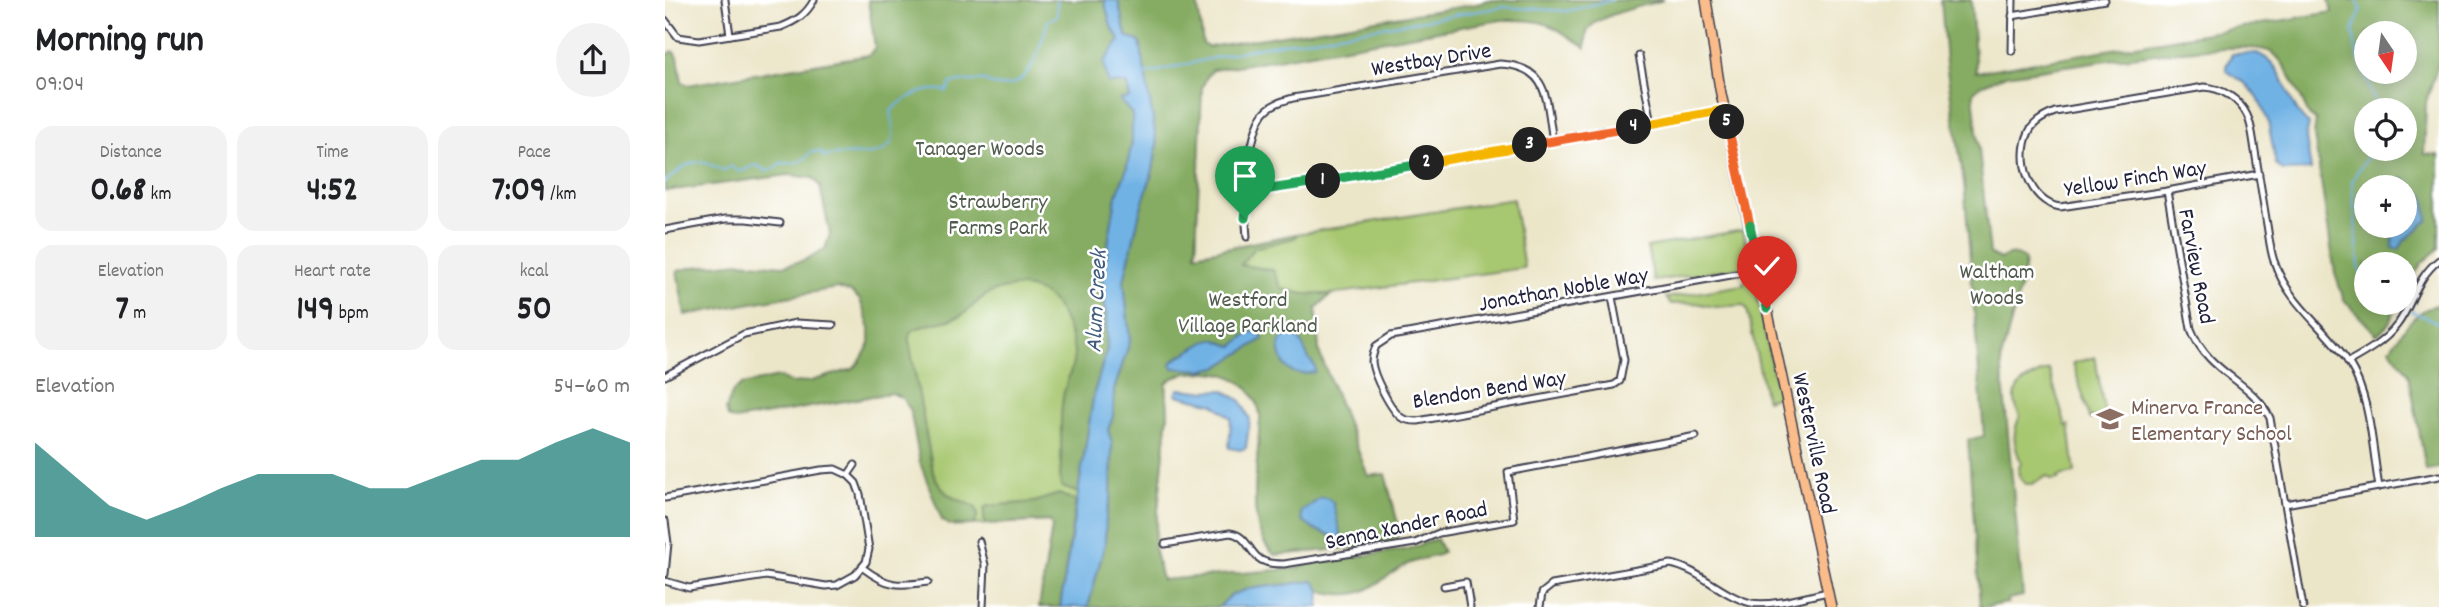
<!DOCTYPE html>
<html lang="en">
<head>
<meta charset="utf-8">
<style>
  body { margin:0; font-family:Dekko,sans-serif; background:#f2f2f2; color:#202124; height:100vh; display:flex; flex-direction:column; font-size:26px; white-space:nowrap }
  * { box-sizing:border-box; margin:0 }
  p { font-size:23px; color:#757577 }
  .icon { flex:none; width:38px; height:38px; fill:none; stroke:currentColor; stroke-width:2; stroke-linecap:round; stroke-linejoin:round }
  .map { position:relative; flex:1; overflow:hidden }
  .drawer { display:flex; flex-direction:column; background:#fff; width:665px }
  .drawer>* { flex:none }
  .needle { width:46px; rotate:167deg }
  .controls { position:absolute; left:1689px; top:21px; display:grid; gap:14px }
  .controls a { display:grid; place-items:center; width:63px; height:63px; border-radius:50%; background:#fff; box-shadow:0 4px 18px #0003; font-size:35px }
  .pin { position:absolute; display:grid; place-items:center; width:60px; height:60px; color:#fff; margin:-72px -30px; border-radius:50% 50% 50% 0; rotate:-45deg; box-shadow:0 0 7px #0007 }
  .pin .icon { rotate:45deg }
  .km { position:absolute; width:35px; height:35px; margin:-18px; border-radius:50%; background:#222; color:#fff; font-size:19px; line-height:35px; text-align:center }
  .round { display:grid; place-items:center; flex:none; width:74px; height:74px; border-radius:37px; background:#f2f2f2 }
  .summary { display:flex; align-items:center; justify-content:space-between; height:119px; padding:0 35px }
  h1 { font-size:38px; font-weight:700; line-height:52px }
  .stats { display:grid; grid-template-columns:repeat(3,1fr); gap:10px; height:119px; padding:7px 35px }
  .stats div { display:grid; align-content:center; border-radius:18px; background:#f2f2f2; text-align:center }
  .stats b { font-size:35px; font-weight:700 }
  .stats small { font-size:19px; font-weight:400 }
  .stats p { font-size:19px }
  .chart { height:196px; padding:14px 35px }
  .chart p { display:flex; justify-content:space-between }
  .chart svg { width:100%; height:126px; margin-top:7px; fill:#0f766e; opacity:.7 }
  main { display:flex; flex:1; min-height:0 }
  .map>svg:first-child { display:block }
  .green { fill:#a7c770; stroke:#647456; stroke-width:2 }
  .forest { fill:#85ac62; stroke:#54674e; stroke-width:2; fill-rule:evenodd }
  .water { fill:#71b2e5; stroke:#4a6a90; stroke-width:2 }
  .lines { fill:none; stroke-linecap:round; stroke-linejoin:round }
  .stream { stroke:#71b2e5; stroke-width:2 }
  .street-casing { stroke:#403f50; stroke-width:9 }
  .primary-casing { stroke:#403f50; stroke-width:12 }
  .street { stroke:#fff; stroke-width:5 }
  .primary { stroke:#f9bc8a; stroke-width:9 }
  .split-1-casing { stroke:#fff; stroke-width:14 }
  .split-2-casing { stroke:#fff; stroke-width:14 }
  .split-3-casing { stroke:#fff; stroke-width:14 }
  .split-4-casing { stroke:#fff; stroke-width:14 }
  .split-5-casing { stroke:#fff; stroke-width:14 }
  .split-6-casing { stroke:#fff; stroke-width:14 }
  .split-7-casing { stroke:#fff; stroke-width:14 }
  .split-1 { stroke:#22a559; stroke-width:9 }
  .split-2 { stroke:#22a559; stroke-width:9 }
  .split-3 { stroke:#f5b400; stroke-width:9 }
  .split-4 { stroke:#f0652b; stroke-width:9 }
  .split-5 { stroke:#f5b400; stroke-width:9 }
  .split-6 { stroke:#f0652b; stroke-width:9 }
  .split-7 { stroke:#22a559; stroke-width:9 }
  .labels { text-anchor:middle; stroke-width:5; stroke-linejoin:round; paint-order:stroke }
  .street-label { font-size:23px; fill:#22223b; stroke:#fff }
  .park-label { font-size:23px; fill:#515c4e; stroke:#fff }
  .education-label { font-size:23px; fill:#785e54; stroke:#fff; text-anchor:start }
  .water-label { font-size:24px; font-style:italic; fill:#425c7f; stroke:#fff }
</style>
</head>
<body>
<main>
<section class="drawer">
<div class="summary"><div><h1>Morning run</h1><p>09:04</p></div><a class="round"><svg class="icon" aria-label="share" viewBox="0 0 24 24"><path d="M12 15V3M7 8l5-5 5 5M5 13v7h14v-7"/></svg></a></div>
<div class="stats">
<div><p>Distance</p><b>0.68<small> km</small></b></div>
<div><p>Time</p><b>4:52</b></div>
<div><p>Pace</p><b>7:09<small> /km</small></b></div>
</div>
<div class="stats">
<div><p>Elevation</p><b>7<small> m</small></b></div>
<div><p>Heart rate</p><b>149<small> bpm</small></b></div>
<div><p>kcal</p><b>50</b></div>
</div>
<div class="chart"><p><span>Elevation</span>54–60 m</p>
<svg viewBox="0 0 160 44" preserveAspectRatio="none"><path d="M0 44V11L10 22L20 33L30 38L40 33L50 27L60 22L70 22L80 22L90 27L100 27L110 22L120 17L130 17L140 11L150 6L160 11V44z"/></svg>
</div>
</section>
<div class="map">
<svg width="1774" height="607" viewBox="0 0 1774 607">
  <rect width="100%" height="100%" fill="#fff"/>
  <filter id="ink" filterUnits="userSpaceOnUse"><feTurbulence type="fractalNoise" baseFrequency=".0143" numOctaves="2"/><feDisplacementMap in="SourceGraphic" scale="14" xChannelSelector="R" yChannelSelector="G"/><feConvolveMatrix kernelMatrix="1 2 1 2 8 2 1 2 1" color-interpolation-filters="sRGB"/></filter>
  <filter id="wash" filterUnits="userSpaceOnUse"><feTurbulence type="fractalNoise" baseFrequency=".00686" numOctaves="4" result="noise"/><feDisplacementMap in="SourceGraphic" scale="28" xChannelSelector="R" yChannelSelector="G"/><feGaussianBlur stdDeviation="1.57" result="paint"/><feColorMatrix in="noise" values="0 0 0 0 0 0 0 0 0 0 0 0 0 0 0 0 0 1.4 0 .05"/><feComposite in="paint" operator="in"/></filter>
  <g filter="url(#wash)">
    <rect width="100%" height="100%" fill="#ece6c9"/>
    <g class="green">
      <path d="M453,0H532L538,45L531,254L632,234L848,199L859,268L667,294L651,308L654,352L703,476L720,474L734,528L733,538L708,546L610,555C578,529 594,467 594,430C595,424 596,415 594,409C587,384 565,371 540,372C525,373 511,372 501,384L503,413L489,548L497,581L440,543L465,341L459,281L488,170Z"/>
      <path d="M454,18L423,519L288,526L264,478L242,381L231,146Z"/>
      <path d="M1078,230L1085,261L1080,269L1077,270L1075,267L989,281L982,247Z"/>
      <path d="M1081,281L1090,286L1113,396L1101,400L1082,309L1078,305L1050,307L1031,303L1006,304L1001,298L1078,285V282Z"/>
      <path d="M1430,357L1440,415L1425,419L1408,363Z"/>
      <path d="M1384,370L1401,426L1404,425L1410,473L1394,476V479L1387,480L1382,476L1367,484H1361C1352,478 1352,472 1356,462C1348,444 1347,434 1355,416C1340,387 1361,378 1384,370Z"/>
    </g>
    <g class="forest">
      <path d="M203,0H439L446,26L455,40L465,99L456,100L467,114V143L461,171L451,197L437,280L441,317L442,349L429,393L413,493L397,487C393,478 396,470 396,461C397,438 394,420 398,397C400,383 408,370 409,356C410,347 406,338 403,330C391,294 367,279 330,291C315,295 308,309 295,316C279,324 261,322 245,332L244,340L268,472C278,496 286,497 309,506C314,512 313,519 308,525H284L277,520L255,463L245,409L236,397L226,393L70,420L63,417L61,409L68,391L77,385L113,377L127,383L146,381L188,369L194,363L205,344V329L195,300L186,292L172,288L20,315L12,271L29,267L76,262L118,266L140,260L160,249L165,234L155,186L148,178L124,175L0,191V56L8,51L13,57L17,82L23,85L204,55L210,47Z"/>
      <path d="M453,0H532L538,44L543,47L812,4L823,0H998C980,6 937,14 925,27C920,32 921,41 921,48C883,23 882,19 836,20L548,70L543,75L537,87L531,254L632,234L630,238L589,248L576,265L608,270L617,289L639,294H666L651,308L654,352L703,476L720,474L734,528L733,538L708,546L610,555C578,529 594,467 594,430C595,424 596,415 594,409C587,384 565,371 540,372C525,373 511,372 501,384L503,413L489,548L497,580L634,568L642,564L743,549L772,539L778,552L774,555C762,558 747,561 737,567C704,588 698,601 655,591L649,581L583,589L566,595L554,607H423L440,543L441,515L446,497L447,443L443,430L448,416L449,390L465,341L459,281L475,211L488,170L492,145L475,42L461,36ZM594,332L598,339L595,341L553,367L538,370L510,359C516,356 543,340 547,339C554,339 562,346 569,346L580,336Z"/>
      <path d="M1276,0H1306L1311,72L1667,12L1664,0H1774V62L1761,102L1759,154L1774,155V248L1756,264L1740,291V264H1701V303H1734L1724,323L1712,335L1679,300L1670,274L1649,135L1651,121L1644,115C1636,99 1621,60 1606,52C1577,36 1386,69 1341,75L1316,85L1308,93L1325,254L1335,259C1346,253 1351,253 1360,260L1358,278L1336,359L1358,596L1343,599V603L1318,607H1315L1303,440L1319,436L1299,183L1281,64ZM1701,33H1740V72H1701ZM1701,110H1740V149H1701ZM1701,187H1740V226H1701Z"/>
      <path d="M1774,304V468L1761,470L1744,374L1725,349C1741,327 1747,312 1774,304Z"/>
      <path d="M394,494L411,501L395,607H374L387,527L385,521L322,524L319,520V509L322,506L369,502Z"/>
    </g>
    <g class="water">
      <path d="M439,0H453L461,36L475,42L492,145L488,170L475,211L459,281L465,341L449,390L448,416L443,430L447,443L446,497L441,515L440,543L423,607H395L429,393L442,349L441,317L437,280L451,197L461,171L467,143V114L455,100L465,98L462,84L443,83L439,62L455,40L446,26Z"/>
      <path d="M1592,53C1625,67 1619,105 1644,124L1641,138L1646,170L1618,171L1611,165L1603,121L1593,98L1581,84L1561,71V66L1567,54Z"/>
      <path d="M1738,178L1760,197L1763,220L1739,241L1734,249L1728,248V233L1724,226H1740V187H1727Z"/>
      <path d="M587,332H594L598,339L553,367L538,370L508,368L506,363C510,359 542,340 547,339C554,339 562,346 569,346L580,336Z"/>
      <path d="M625,335L634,338L644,359L650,366V372C625,378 616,368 614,344L618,337Z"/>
      <path d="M513,389L536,391L559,390L576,401L585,419L581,448L575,450L564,448L566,418L549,404L511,395Z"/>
      <path d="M656,498H662L668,503L676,536L674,538L648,529L637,520L636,512Z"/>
      <path d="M649,581L655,591L654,607H554L566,595L583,589Z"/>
    </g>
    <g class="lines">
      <g class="stream">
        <path d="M1692,0L1696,10L1688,31L1691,51L1713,110"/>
        <path d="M480,74L595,47L838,7L902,11L947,0"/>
        <path d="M0,182C22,165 28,153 58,171L66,166L74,172L91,165L102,171L111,168L115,163C129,164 137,164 146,152H156L159,157C177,149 226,166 228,134C229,127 227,119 226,111C239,97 262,86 282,91L286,83C296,82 308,80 319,81C324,82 329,86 334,86C368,88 375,45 383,21L392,16V0"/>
        <path d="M1701,289L1694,268L1687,182C1691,169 1702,162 1706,149"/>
        <path d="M1729,303L1736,306"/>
        <path d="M1746,311L1774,323"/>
      </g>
    </g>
  </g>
  <g filter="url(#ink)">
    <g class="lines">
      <defs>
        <g id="street">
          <path d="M60,0L65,35"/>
          <path d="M1347,16L1440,0"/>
          <path d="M0,20L13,37L34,40L116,27C131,21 141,15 149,0"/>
          <path d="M1347,51L1348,0"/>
          <path d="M974,56L987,123"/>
          <path d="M1594,174L1502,191L1395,207C1364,202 1351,159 1364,132C1368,122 1380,116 1390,112L1539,87C1557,88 1574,99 1582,115C1587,125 1588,139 1590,151C1594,176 1598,200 1602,225C1604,236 1605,250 1609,261C1623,304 1660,327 1684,363C1706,398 1707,447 1714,487"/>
          <path d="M583,189H605L622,187L1059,110"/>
          <path d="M1502,191L1526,329C1544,375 1586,379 1605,418L1638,607"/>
          <path d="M0,230L60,219H81L115,223"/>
          <path d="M582,237C579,209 582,135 599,113C606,104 618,101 628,98L835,64C885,66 881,101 888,141"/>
          <path d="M947,297L959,360L955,381L949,385L753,421C747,421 742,421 737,418C726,411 708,375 707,362C707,356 709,351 711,346L726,336L1094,270"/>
          <path d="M1683,362C1701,352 1719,342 1732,325C1749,303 1750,279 1774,260"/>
          <path d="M0,376L79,334L131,323L168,325"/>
          <path d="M183,475L190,465"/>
          <path d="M0,498L156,470L170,469L183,475L191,483L195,494L204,549L201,562L190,575L172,585L161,586L101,576L24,588L0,581"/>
          <path d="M1620,504L1774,476"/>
          <path d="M0,521L3,543L0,574"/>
          <path d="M314,541L320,565L318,607"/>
          <path d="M500,544L565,533C584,535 584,557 601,562C606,564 614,564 619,564L750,543L774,533L849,520L843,472L1031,436"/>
          <path d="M198,568C223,587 233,586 263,582"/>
          <path d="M779,586L801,582L805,607"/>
          <path d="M875,607L877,593L887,585L1006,564C1035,570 1057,596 1086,603C1107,607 1142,596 1163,592"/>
        </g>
        <path id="primary" d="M1041,0L1055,89L1166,607"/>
      </defs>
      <use href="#street" class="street-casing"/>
      <use href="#primary" class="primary-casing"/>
      <use href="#street" class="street"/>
      <use href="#primary" class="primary"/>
    </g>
  </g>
  <g class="lines" filter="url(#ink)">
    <defs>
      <path id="split-1" d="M580,218L583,189H605L658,181"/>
      <path id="split-2" d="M658,181L762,163"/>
      <path id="split-3" d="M762,163L865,145"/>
      <path id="split-4" d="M865,145L969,127"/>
      <path id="split-5" d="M969,127L1059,110L1062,122"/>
      <path id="split-6" d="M1062,122L1085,225"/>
      <path id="split-7" d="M1085,225L1102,308"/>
    </defs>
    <use href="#split-1" class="split-1-casing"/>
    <use href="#split-2" class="split-2-casing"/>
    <use href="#split-3" class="split-3-casing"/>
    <use href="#split-4" class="split-4-casing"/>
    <use href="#split-5" class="split-5-casing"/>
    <use href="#split-6" class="split-6-casing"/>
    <use href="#split-7" class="split-7-casing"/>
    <use href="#split-1" class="split-1"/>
    <use href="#split-2" class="split-2"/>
    <use href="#split-3" class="split-3"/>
    <use href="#split-4" class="split-4"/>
    <use href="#split-5" class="split-5"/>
    <use href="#split-6" class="split-6"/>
    <use href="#split-7" class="split-7"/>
  </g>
  <defs>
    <symbol id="school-bare" viewBox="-9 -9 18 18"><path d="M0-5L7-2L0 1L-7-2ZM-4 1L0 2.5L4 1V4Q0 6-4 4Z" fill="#8d6e63" stroke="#fff" stroke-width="2.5" paint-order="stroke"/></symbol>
  </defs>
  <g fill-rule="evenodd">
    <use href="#school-bare" x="1426" y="400" width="38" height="38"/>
  </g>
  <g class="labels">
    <g class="street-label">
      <text transform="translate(766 58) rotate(-9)" y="8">Westbay Drive</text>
      <text transform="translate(1470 177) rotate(-9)" y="8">Yellow Finch Way</text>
      <text transform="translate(1533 266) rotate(79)" y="8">Farview Road</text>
      <text transform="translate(898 288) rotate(-10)" y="8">Jonathan Noble Way</text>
      <text transform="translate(824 388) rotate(-9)" y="8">Blendon Bend Way</text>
      <text transform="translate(1151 443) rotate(78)" y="8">Westerville Road</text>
      <text transform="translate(741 524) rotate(-12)" y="8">Senna Xander Road</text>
    </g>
    <g class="park-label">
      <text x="315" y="155">Tanager Woods</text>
      <text x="333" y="208">Strawberry<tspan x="333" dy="26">Farms Park</tspan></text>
      <text x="1332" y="278">Waltham<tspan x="1332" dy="26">Woods</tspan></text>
      <text x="583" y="306">Westford<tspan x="583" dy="26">Village Parkland</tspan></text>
    </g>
    <g class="education-label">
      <text x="1466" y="414">Minerva France<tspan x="1466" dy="26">Elementary School</tspan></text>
    </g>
    <g class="water-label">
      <text transform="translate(430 301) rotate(-87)" y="8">Alum Creek</text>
    </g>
  </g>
</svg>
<div class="controls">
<a><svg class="needle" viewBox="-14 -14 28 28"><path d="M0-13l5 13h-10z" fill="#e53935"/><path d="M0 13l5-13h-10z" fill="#757577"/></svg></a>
<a><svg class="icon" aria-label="locate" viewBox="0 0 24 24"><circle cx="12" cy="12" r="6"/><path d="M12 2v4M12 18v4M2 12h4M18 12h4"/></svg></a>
<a>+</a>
<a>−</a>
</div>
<div class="pin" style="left:580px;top:218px;background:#1e9e55"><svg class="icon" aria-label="arrive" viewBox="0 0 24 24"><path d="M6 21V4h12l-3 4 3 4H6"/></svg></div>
<div class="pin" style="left:1102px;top:308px;background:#d93025"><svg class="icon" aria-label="check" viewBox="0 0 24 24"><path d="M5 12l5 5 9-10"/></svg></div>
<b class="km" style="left:658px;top:181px">1</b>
<b class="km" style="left:762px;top:163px">2</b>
<b class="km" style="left:865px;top:145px">3</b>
<b class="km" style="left:969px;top:127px">4</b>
<b class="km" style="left:1062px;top:122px">5</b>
</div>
</main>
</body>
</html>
